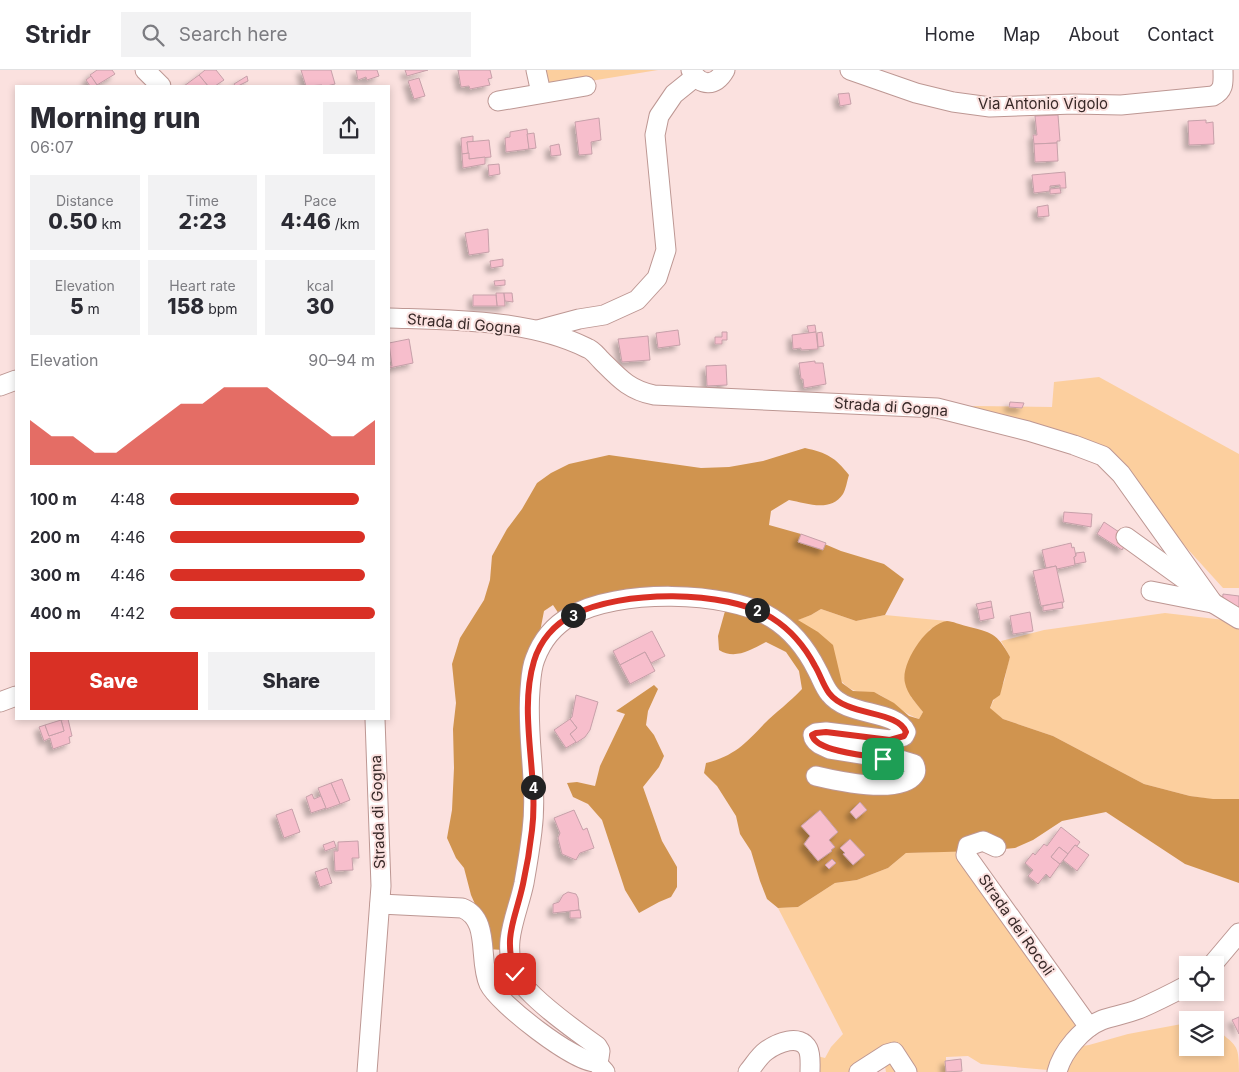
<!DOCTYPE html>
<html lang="en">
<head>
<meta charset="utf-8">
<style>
  body { margin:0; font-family:Inter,sans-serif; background:#f2f2f3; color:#2b2b33; height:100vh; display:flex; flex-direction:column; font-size:19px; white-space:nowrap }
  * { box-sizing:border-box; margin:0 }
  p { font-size:16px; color:#7c7c81 }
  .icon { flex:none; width:28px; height:28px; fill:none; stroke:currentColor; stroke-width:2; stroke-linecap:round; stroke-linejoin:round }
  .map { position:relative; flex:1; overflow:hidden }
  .sheet { position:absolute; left:15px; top:15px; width:375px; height:635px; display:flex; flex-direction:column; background:#fff; border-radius:0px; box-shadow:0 2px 8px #0003 }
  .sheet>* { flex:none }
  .fabs { position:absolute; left:1179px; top:886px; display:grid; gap:10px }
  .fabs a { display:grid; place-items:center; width:45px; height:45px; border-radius:0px; background:#fff; box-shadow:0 2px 8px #0003; font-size:25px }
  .pin { position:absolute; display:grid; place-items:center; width:42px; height:42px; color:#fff; margin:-21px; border-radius:10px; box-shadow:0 2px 8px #0006 }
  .km { position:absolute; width:25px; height:25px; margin:-12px; border-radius:50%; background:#222; color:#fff; font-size:14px; line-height:25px; text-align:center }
  .round { display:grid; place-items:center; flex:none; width:52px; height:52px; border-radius:0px; background:#f2f2f3 }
  .summary { display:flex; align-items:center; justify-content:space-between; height:85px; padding:0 15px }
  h1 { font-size:28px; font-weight:800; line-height:38px }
  .metrics { display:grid; grid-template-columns:repeat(3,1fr); gap:8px; height:85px; padding:5px 15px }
  .metrics div { display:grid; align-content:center; border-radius:0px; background:#f2f2f3; text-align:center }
  .metrics b { font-size:21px; font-weight:800 }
  .metrics small { font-size:14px; font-weight:400 }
  .metrics p { font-size:14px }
  .chart { height:140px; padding:10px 15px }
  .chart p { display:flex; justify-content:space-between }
  .chart svg { width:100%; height:90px; margin-top:5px; fill:#d93025; opacity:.7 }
  .primary-button { display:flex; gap:10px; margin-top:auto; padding:10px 15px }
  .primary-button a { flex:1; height:58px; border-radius:0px; background:#d93025; color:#fff; font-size:20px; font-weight:800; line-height:58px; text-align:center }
  .primary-button a+a { background:#f2f2f3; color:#2b2b33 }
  ul { padding:0 15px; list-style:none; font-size:16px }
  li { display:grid; grid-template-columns:80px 60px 1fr; align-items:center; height:38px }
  li i { height:12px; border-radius:6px; background:#d93025 }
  header { display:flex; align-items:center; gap:30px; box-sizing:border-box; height:70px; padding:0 25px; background:#fff; border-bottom:1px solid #e1e1e2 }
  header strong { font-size:24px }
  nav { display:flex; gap:28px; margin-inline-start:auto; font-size:18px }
  .search { width:350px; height:45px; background:#f2f2f3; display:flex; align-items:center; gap:12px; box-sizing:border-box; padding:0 18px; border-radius:0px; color:#7c7c81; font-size:19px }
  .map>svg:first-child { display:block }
  .green { fill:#fccf9e }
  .forest { fill:#d0944f }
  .building { fill:#f7becc; stroke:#c6a0a9; filter:url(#shadow) }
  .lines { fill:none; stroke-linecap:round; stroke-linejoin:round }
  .minor-casing { stroke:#bd9793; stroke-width:21 }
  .minor { stroke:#fff; stroke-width:19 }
  .route-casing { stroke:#fff; stroke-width:10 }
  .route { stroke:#d93025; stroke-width:6 }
  .labels { text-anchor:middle; stroke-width:4; stroke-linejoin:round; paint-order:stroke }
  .street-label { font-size:15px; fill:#382928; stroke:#fbe1df }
</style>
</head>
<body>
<header>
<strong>Stridr</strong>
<div class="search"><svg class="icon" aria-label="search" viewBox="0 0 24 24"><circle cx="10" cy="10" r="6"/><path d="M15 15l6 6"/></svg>Search here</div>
<nav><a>Home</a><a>Map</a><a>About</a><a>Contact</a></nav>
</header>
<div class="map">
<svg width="1239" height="1002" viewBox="0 0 1239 1002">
  <defs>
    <filter id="shadow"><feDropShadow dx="-4.5" dy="4.5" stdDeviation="2.5" flood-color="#0004"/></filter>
  </defs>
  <rect width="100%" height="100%" fill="#fbe1df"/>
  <g class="green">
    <path d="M537,0H658L541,19Z"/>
    <path d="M1099,307L1239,384V518H1223L1174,464L1134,406L1038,355L971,336L1052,337L1054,312Z"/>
    <path d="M821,539L856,551L885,545L947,551L929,560L911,627L923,642L919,649C904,644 894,633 880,625C871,620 859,624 851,619C835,610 809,567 797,550L811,545Z"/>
    <path d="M1165,543L1224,550L1239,559V729H1210L1190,726L1144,714L1053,666L1003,649L990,639C993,629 1000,621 1004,612C1006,605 1007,595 1010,587L1001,571L1044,560Z"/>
    <path d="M967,781L1079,953L1048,1000L981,994L968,986L946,987V1002H886L885,996L859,1002H814L817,986L825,988L831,977L843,964L778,838L798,837L835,813L857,810L888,798L906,783Z"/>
    <path d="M1187,953L1188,978H1215V958C1236,976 1239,973 1239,1002H1057L1070,978L1089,975L1128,964Z"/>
  </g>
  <g class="forest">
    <path d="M805,378C827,383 835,387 849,405C847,411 846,419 843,424C830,443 807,433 789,430L771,441L769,455L801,464L841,481L884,494L904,509L885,545L856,551L821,539L811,545L798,550L818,562L833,575L842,613L853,621L874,622L894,633L909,646L919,649L923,642C917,634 907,624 905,613C900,594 927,553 947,551C952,551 961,555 966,556C992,563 996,562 1010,587L1000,625L993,630L990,638L1003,649L1053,666L1144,714L1190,726L1213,729H1239V813L1185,794L1106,742L1062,751L1033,770L1015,778L982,781L906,783L888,798L857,810L835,813L798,837L778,838L767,829L760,811L751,781L740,764L736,746L717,716L704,703L706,693C734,686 745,674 764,654C776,642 790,632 802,619L799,601L786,582L766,572C751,580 735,590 719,580L718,566L727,534L654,529L565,553L553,535L544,541L539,567L531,729L504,880L486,879L482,850L471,825L464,798L456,788L447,768L452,740L454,698L453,659L456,633L452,594L460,568L484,530L490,510L492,486L507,459L522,439L537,413L551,403L569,394L609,385L701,398L729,397L763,391Z"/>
    <path d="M654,615L658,619L648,641L646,655L654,665L664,686L659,697L643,717L662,771L677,797V817L671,827L659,832L639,843L625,820L602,750L588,734L573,727L567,713L577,712L595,716L600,696L625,644L616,641Z"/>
  </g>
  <g class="building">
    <path d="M97,0H112L115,4L97,15L90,5Z"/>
    <path d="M205,0H216L224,10L215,16H208L199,5Z"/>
    <path d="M301,0H331L335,14L327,16H323L322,15L306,16Z"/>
    <path d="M356,0H377L379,6L367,10L366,7L358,10Z"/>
    <path d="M405,0H428L407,6Z"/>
    <path d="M458,0H490L492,8L488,9L490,15L470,19L469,16L461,17Z"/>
    <path d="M199,5L208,16H184Z"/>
    <path d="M91,6L97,15L96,16H90L86,10Z"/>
    <path d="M247,6L248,11L238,16H235L234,14Z"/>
    <path d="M419,8L425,26L414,29L408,11Z"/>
    <path d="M849,23L851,34L840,36L838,24Z"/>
    <path d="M1058,45L1060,71H1057V73L1034,74L1033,65H1037L1035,46Z"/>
    <path d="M599,48L601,70L591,72L592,84L579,85L575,52Z"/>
    <path d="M1206,50V53L1213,52L1214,74L1189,75L1188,51Z"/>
    <path d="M527,59L529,79L506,82L505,68L510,67V62Z"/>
    <path d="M534,63L536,78L529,79L527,64Z"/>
    <path d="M473,66V72H467L469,83L462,84L461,68Z"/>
    <path d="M489,70L491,87L469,89L467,72Z"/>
    <path d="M1057,73L1058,91L1035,92L1034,74Z"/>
    <path d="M559,74L561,85L551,86L550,76Z"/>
    <path d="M469,83V89L485,87V94L463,98L462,84Z"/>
    <path d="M499,94L500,104L489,106L488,95Z"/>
    <path d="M1065,102L1066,118H1060V115L1050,116V121L1034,123L1032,105Z"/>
    <path d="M1060,118L1061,123L1050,124V119Z"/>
    <path d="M1048,135L1049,146L1038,147L1037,137Z"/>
    <path d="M488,159L489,182L469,185L465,163Z"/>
    <path d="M503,189V196L491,198L490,191Z"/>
    <path d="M505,210V215L495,216L494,211Z"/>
    <path d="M496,223H504L505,236H497Z"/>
    <path d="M504,223H512L513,232L505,231Z"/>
    <path d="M473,225H496L497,236H473Z"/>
    <path d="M815,255L816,262L809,263L807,256Z"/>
    <path d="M678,260L680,275L658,278L656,263Z"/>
    <path d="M722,262H727V270H722V274H715V267H722Z"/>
    <path d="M816,262L818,279L801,280V278L793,279L792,265Z"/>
    <path d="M822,262L824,276L818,277L817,263Z"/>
    <path d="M648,266L650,290L622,292L618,269Z"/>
    <path d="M409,269L413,293L389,298V296H392L389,273Z"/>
    <path d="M815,291V293H823L826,314L804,318L803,309H801L799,293Z"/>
    <path d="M726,295L727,315L707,316L706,296Z"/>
    <path d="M1010,332L1024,333L1022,338L1009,337Z"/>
    <path d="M1064,442L1092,444L1091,457L1063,452Z"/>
    <path d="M1104,452L1125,466L1128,470L1122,480L1097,464Z"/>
    <path d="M801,464L826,473L823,480L798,472Z"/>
    <path d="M1071,473L1072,478L1074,477L1076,486L1074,487L1075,495L1057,499L1056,496L1046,498L1042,480Z"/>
    <path d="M1084,482L1086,492L1075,494L1074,487L1076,486V483Z"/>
    <path d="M1056,496L1064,532L1041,536L1033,501Z"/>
    <path d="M1223,524L1239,526V537L1222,535Z"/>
    <path d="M991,531L992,537L978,540L976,534Z"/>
    <path d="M1062,532L1063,538L1043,541V536Z"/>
    <path d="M992,537L994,548L980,551L978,540Z"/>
    <path d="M1030,542L1033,561L1013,564L1010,546Z"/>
    <path d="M652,561L665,586L651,593L645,582L620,595L613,581Z"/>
    <path d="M645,582L655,601L630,614L620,595Z"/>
    <path d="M576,625L598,632L590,660L585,667L576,673L570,664L577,658L570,649L572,647Z"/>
    <path d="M68,649L72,666L69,667L70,673L53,679L50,668L44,671L39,657L45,655L49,666L64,661L61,650Z"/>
    <path d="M570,649L577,658L570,664L576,672L566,678L554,660Z"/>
    <path d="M61,650L64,661L49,666L45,655Z"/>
    <path d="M342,709L350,730L340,734L331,713Z"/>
    <path d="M331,713L340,734L326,739L318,718Z"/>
    <path d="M312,724L314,729L321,726L326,738L311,743L306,727Z"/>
    <path d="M860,732L867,740L856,749L850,742Z"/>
    <path d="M292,739L300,762L284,768L276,745Z"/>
    <path d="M574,740L583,760L587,758L594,778L580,783L576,790L562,784L558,768L560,763L554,748Z"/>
    <path d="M820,740L838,762L829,770L835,777L831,780L832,781L818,791L804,774L810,766L801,756Z"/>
    <path d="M1061,757L1080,772L1077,776L1075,775L1068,784L1059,777L1051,787L1060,794L1050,808L1046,804L1038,814L1028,806L1033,800L1025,793L1033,783L1035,785L1044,774L1047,776Z"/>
    <path d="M850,769L865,785L853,795L843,784L845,783L840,778Z"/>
    <path d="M334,771L336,777L325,781L323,775Z"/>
    <path d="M358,771L359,788H352L353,800L335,801L334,781H338V772Z"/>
    <path d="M1075,775L1089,785L1077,801L1063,790Z"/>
    <path d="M1059,777L1068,784L1060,794L1051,787Z"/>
    <path d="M832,789L836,793L829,799L825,795Z"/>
    <path d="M327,798L332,813L320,817L315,802Z"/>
    <path d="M568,822L576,824L578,828L579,840L553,843V834L559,832L563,825Z"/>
    <path d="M580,840L581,848H570V841Z"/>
    <path d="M1239,947V964L1232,950Z"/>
    <path d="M961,989L962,1001L946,1002L945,991Z"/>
  </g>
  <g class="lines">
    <defs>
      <g id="minor">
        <path d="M145,0L161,16"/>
        <path d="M536,0L541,23"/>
        <path d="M691,0C701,18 716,16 725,0"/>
        <path d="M850,0L916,23L953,32L990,37L1074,34L1121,35L1213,26C1225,20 1223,12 1223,0"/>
        <path d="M498,31L586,16"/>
        <path d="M389,248C452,250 529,249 587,278C593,280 597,286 601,290C619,308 629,320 654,325L937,338L1028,361L1074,375L1103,386L1121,404L1213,533"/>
        <path d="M538,260L579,249L604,245L637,230L657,208L666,180L655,65L659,46L674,24L695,7"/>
        <path d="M0,316L16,310"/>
        <path d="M1126,467L1198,519L1213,533L1239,549"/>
        <path d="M1151,521L1212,533"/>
        <path d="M0,632L16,626"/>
        <path d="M996,777L983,771L968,776L966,785L1089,957"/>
        <path d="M380,834L462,838C491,849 478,890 489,914C498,933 575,993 596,992L605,1002"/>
        <path d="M1212,895L1239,863"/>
        <path d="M596,992L599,988L600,981L597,976C576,961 525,925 515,903C501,873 518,843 524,813C527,796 530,778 532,761C538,714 526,666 530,620C531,609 531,599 535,589C542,570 553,556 571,546C616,519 727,520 772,548C793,561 806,578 817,600C821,607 824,617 830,624C848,647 895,639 906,662L904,666L890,670L826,662L816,663L813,665C814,673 823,676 830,679L904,691L914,694C916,698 917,701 914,705C900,725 837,711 816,706"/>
        <path d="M367,1002L381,816L375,649"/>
        <path d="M748,1002C754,995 759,986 766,981C777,973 800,963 808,979C811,985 810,995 810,1002"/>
        <path d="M859,1002L887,984L894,982L907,1002"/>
        <path d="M1057,1002C1062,982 1082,958 1102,950C1114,946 1126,944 1139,939C1155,932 1171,924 1188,915"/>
      </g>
    </defs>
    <use href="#minor" class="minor-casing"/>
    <use href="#minor" class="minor"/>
  </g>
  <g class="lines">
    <defs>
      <path id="route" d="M515,904C503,865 515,851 523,814C527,796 530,778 532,760C539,706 518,644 534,591C540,571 554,554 573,545C621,520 725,519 772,548C791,560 804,575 815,596C820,604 823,615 829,623C847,647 898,640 906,662L904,666L890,670L826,662L816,663L812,665C816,682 868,685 883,689"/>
    </defs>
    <use href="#route" class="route-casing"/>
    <use href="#route" class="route"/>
  </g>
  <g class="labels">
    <g class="street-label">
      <text x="1043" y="39">Via Antonio Vigolo</text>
      <text transform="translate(464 254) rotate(5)" y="5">Strada di Gogna</text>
      <text transform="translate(891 337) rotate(4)" y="5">Strada di Gogna</text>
      <text transform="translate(378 742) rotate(-92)" y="5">Strada di Gogna</text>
      <text transform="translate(1016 855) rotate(55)" y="5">Strada dei Rocoli</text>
    </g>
  </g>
</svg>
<div class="fabs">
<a><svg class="icon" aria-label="locate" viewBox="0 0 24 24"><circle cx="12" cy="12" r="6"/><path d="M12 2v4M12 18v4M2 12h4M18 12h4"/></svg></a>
<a><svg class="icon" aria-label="layers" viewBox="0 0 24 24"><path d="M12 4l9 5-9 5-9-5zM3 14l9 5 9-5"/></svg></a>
</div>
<div class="pin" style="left:883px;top:689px;background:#1e9e55"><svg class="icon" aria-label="arrive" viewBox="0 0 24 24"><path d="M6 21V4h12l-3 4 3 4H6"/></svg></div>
<div class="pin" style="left:515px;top:904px;background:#d93025"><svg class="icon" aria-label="check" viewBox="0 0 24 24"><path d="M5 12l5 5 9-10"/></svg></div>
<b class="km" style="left:757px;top:540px">2</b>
<b class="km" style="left:573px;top:545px">3</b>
<b class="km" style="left:533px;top:717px">4</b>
<section class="sheet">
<div class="summary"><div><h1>Morning run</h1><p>06:07</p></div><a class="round"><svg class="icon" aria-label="share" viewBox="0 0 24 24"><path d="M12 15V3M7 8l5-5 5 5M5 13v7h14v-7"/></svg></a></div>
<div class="metrics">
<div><p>Distance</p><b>0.50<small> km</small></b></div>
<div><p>Time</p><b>2:23</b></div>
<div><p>Pace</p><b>4:46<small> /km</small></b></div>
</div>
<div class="metrics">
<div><p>Elevation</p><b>5<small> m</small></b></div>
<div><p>Heart rate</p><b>158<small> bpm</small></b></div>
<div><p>kcal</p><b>30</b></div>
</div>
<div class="chart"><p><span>Elevation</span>90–94 m</p>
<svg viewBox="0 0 160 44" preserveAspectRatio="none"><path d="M0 44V22L10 30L20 30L30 38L40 38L50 30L60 22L70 14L80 14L90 6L100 6L110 6L120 14L130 22L140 30L150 30L160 22V44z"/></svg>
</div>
<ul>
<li><b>100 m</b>4:48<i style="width:92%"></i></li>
<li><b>200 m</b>4:46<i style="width:95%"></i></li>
<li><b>300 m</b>4:46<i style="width:95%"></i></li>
<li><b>400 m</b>4:42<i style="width:100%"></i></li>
</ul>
<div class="primary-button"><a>Save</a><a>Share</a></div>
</section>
</div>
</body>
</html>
